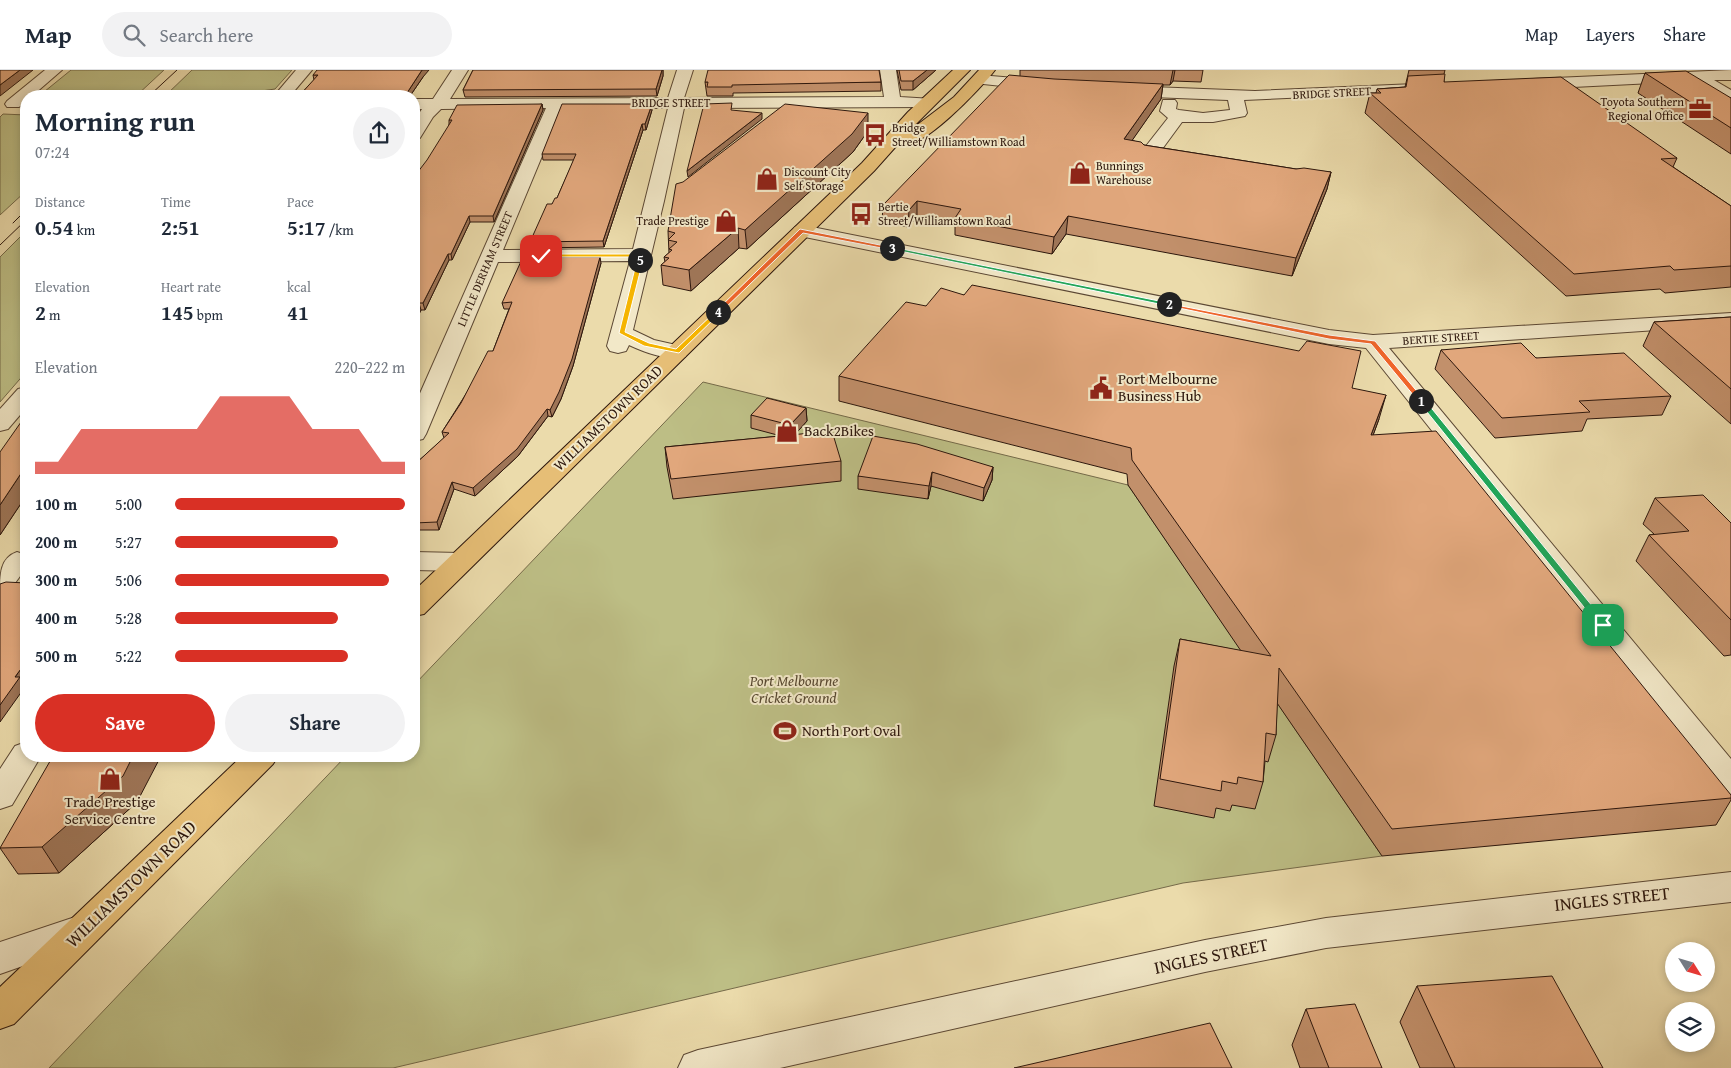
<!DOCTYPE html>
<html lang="en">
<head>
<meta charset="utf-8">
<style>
  body { margin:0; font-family:"Gentium Book Plus",serif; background:#f2f2f3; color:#1f2937; height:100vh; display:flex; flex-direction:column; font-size:19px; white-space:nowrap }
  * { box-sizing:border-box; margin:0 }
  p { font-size:16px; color:#747a83 }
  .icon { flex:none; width:28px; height:28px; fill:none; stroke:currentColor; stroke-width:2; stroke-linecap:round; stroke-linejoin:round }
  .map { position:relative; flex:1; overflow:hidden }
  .side { position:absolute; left:20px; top:20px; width:400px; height:672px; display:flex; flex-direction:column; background:#fff; border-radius:20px; box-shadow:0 2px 8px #0003 }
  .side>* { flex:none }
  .needle { width:32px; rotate:127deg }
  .fabs { position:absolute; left:1665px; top:872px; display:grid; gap:10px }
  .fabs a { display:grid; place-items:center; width:50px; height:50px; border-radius:50%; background:#fff; box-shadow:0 2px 8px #0003; font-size:25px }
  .pin { position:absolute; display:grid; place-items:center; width:42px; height:42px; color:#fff; margin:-21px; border-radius:10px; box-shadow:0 2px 8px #0006 }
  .km { position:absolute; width:25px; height:25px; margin:-12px; border-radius:50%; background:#222; color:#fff; font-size:14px; line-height:25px; text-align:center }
  .round { display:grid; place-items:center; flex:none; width:52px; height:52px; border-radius:26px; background:#f2f2f3 }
  .overview { display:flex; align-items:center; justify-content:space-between; height:85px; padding:0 15px }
  h1 { font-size:28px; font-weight:600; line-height:38px }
  .figures { display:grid; grid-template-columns:repeat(3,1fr); gap:8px; height:85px; padding:5px 15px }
  .figures div { display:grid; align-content:center }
  .figures b { font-size:21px; font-weight:600 }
  .figures small { font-size:14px; font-weight:400 }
  .figures p { font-size:14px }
  .chart { height:140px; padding:10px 15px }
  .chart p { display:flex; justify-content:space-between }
  .chart svg { width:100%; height:90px; margin-top:5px; fill:#d93025; opacity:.7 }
  .action { display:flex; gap:10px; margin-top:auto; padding:10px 15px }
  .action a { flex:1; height:58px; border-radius:30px; background:#d93025; color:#fff; font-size:20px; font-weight:600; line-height:58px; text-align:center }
  .action a+a { background:#f2f2f3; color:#1f2937 }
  ul { padding:0 15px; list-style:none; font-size:16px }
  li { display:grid; grid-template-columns:80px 60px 1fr; align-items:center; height:38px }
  li i { height:12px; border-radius:6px; background:#d93025 }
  header { display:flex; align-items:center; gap:30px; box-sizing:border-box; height:70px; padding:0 25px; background:#fff; border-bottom:1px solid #e0e1e3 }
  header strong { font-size:24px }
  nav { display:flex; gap:28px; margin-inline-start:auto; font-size:18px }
  .search { width:350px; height:45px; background:#f2f2f3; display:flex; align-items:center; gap:12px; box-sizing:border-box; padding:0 18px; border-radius:28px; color:#747a83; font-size:19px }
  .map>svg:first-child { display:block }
  .green { fill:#bdbe85; stroke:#756a49 }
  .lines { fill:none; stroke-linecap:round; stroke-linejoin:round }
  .minor-casing { stroke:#5c4834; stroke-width:2 }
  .major-casing { stroke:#2d170d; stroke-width:2 }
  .minor { fill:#f2e8c8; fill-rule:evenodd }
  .major { fill:#e6be76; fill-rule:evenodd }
  .tram { stroke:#2d170d; stroke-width:1 }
  .wall { fill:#c2906b; stroke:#2d170d }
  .shaded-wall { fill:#9e7557; stroke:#2d170d }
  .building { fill:#e1a77c; stroke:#2d170d }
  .split-1 { fill:#22a559; stroke:#fff }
  .split-2 { fill:#f0652b; stroke:#fff }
  .split-3 { fill:#22a559; stroke:#fff }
  .split-4 { fill:#f0652b; stroke:#fff }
  .split-5 { fill:#f5b400; stroke:#fff }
  .split-6 { fill:#f5b400; stroke:#fff }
  .labels { text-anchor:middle; stroke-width:4; stroke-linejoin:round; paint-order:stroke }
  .far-street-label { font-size:12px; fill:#2d170d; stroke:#f2e8c8 }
  .far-poi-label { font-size:12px; fill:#2d170d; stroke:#f2e8c8; text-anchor:start }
  .poi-label { font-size:15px; fill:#2d170d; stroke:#f2e8c8; text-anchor:start }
  .street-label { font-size:15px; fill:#2d170d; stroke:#f2e8c8 }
  .park-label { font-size:15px; font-style:italic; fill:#584931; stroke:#f2e8c8 }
  .near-street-label { font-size:18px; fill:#2d170d; stroke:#f2e8c8 }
</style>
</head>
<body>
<header>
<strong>Map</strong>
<div class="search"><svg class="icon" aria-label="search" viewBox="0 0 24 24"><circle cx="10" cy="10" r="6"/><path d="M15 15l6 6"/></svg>Search here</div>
<nav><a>Map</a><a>Layers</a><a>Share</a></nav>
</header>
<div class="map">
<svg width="1731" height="998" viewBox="0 0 1731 998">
  <rect width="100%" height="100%" fill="#ebdbab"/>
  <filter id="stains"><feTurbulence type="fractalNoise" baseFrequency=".004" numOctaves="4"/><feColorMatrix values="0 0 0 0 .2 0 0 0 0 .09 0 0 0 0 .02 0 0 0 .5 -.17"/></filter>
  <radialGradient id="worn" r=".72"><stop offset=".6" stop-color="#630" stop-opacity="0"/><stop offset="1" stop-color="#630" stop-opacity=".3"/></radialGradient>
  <g class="green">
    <path d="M71,0H164L136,26H39Z"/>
    <path d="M192,0H292L275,19L227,26H165Z"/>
    <path d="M3,44L26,45V121L0,145V47Z"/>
    <path d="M26,161V302L0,332V187Z"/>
    <path d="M703,312L1128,415L1382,786L1183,813L393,998H49L346,686H414V615Z"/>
  </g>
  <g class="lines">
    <defs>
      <g id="minor">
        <path d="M45,0H62L32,26H26V31L19,37H7L5,34L7,31Z"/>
        <path d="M296,0H312L290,26H274Z"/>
        <path d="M452,0H468L450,29L668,28L677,0H693L684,28L884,27L880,0H896L900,27L933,29L935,32L933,35L927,37L684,38L664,131L633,260L654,270L685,277L688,282L685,287C668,291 644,282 629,275L626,281L618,283L610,281L607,276L630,191L498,192L426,364L423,369L414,371V337L546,38L441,39L433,47L420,68L414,69V51L422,39H414V29H433ZM562,38H668L633,179L503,180Z"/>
        <path d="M1731,0V10H1714L1731,20V32L1693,11L1533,19L1527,17L1525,14L1527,11L1533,9Z"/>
        <path d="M979,5L1038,10L1044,12L1046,15L1044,18L1038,20L974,13L971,10L974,7Z"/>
        <path d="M1415,14L1421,16L1423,19L1421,22L1244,30L1247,43L1245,46L1213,52H1182L1160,82L1180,85L1183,89L1180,93L1174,94L1142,89L1139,85L1168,48L1160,41L1163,30H1175L1177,33L1176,39L1179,40L1203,43L1230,40L1228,30L1126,26L1120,24L1118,21L1120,18L1126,16L1255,21Z"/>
        <path d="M802,155L1329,260L1373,265L1731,243V255L1389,278L1731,689V724L1719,721L1366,278L1329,274L795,165L792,161L795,157Z"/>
        <path d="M26,317V338L8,359L0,361V339L18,319Z"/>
        <path d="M17,482L26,485V498L10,520L0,523C0,504 0,488 17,482Z"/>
        <path d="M414,482L460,483L470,486L474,492L470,498L460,501L414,500Z"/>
        <path d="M26,672V686H41L12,735L0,739V699L15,676Z"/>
        <path d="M1731,802V832L1326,878L1205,902L780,998H678L684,985L698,980L1205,870L1326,848Z"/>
        <path d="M84,844L97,848L102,859L97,870L0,904V872Z"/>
      </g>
      <g id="major">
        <path d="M953,0H970L908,62L954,27L979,0H995C983,16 917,87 899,73L874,101L424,544L414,546V521L862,93L908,42Z"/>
        <path d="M242,686H278L273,694L14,954L0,959V917Z"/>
      </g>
    </defs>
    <use href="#minor" class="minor-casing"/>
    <use href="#major" class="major-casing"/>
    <use href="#minor" class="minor"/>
    <use href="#major" class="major"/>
    <g class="tram">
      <path d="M149,26L177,0"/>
      <path d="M13,153L26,140"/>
      <path d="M0,175L26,150"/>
    </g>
  </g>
  <g class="wall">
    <path d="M473,0H663V6L657,26L465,27L463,20Z"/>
    <path d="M897,0H936L913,20H901Z"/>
    <path d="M1020,0H1203L1201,12L1173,11L1170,15H1163L1161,29L1132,70L1144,75L1296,99L1331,102L1327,119L1292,206L1066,164L1052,184L955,165V155L917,147L908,157L882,152L883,135L1020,6Z"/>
    <path d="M1409,0H1445L1444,4V12L1677,88L1673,97L1731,136V217L1665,223L1660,219L1566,226L1365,43L1370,23H1376L1377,19L1405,17Z"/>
    <path d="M1645,3L1731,28V84L1638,23Z"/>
    <path d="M313,5L423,7L410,26H299L314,10Z"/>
    <path d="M705,12H881V21L733,23V26H707Z"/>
    <path d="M542,34L543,40L494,152H470L452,190H449L425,240H421L414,254L449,54V50Z"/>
    <path d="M652,40L646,60H643L604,177L531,178L530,172L552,134L557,128L574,90H543L542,84Z"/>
    <path d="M868,61L853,82L747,179L739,178L691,221L663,215L661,195L665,192L664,187L669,183L668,161Z"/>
    <path d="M601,193L573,296L561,329L552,347L548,346L518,386L475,426L454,419L439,460H414V395L444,368L442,362L493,281L509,239H504L502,233Z"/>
    <path d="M964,225L1352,318L1379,349L1373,365L1731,725V730L1716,755L1382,786L1277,633L1276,665L1268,692L1265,691L1263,712L1255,739L1232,735L1230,741L1216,738L1214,748L1154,736L1174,596L1180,569L1241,581L1128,415L1127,404L839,331V306L926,236Z"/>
    <path d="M1731,247V354L1643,276L1654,252Z"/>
    <path d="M1441,280L1536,288L1671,326L1662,345L1587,349L1582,361L1495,368L1435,299Z"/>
    <path d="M26,336V426L0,465L24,348L21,342Z"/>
    <path d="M806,338L807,351L794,365L841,391V411L673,429L667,397L665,377L781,366L751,358V345Z"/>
    <path d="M993,397L992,410L983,431L931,416L928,429L858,419V406Z"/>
    <path d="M1655,428L1731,453V585L1724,586L1636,491L1649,465L1654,464L1643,454Z"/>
    <path d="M137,732L59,803L18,804L0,778Z"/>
    <path d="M1417,916L1603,998H1420L1400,952Z"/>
    <path d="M1306,939L1382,998H1300L1292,975Z"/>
  </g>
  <g class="shaded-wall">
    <path d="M20,0H33L0,26V15Z"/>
    <path d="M422,0H429L423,7L410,26H405Z"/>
    <path d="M662,0H663V6L657,26L656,19Z"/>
    <path d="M927,0H936L913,20V11Z"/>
    <path d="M1173,0H1175L1173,11L1170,15Z"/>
    <path d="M1163,14L1161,29L1122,85L1124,69Z"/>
    <path d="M542,34L543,40L494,152L493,146Z"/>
    <path d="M652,34V40L646,60L645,54Z"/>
    <path d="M762,43V49L688,107L687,101Z"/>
    <path d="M868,43V61L853,82L747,179L745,160Z"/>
    <path d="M642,54L643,60L604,177L603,171Z"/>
    <path d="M1331,102L1327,119L1292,206L1296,188Z"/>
    <path d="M917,131V147L908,157L909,140Z"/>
    <path d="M469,146L470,152L452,190L451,184Z"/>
    <path d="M1068,146L1066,164L1052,184L1054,167Z"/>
    <path d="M738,158L739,178L691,221L689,200Z"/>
    <path d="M448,184L449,190L425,240L423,233Z"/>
    <path d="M600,187L601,193L573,296L561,329L552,347L550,340Z"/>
    <path d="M419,233L421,240L414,254V244Z"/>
    <path d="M1386,325L1379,349L1364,390L1371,365Z"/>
    <path d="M806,338L807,351L791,369L790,355Z"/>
    <path d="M547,339L548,346L518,386L475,426L473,418Z"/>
    <path d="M26,396V426L0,465V435Z"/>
    <path d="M993,397L992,410L983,431L984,418Z"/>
    <path d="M932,402L931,416L928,429L929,416Z"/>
    <path d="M452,412L454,419L439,460L437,452Z"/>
    <path d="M26,592V608L23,613L25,617L0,652V635L15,607Z"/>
    <path d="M133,686H161L137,732L59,803L42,777Z"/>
  </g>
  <g class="building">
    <path d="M0,0H20L0,15Z"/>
    <path d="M317,0H422L405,26H299L318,5H313Z"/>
    <path d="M473,0H662L656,19L463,20Z"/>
    <path d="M708,0H879L881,12L732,15V17H707L708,12H705Z"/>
    <path d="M899,0H927L913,11H901Z"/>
    <path d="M1686,1L1731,28V58L1645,3Z"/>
    <path d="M1445,4L1444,12L1561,7L1677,88L1661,89L1731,136V196L1674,200L1670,196L1574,204L1370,23H1381L1377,19L1406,17L1408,6Z"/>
    <path d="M1009,5L1054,9L1163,14L1124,69L1141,72L1144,75L1150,76L1296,99L1304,98L1331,102L1296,188L1068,146L1054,167L955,148L961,139L917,131L909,140L883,135Z"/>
    <path d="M732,33L731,40L762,43L687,101L704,34Z"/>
    <path d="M542,34L493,146H469L451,184H448L423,233H419L414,244V107L427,90L452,50H449L457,35Z"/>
    <path d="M562,34H652L645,54H642L603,171L530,172L547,134H552L555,128H557L576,84H542Z"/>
    <path d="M785,34L868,43L852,64L745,160L738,158L689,200L661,195L669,188L664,187L672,180L669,179L677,172L668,170L675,163L668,161L676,114L683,112Z"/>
    <path d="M523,187H600L572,289L559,322L550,340L547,339L517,379L473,418L452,412L437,452L414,453V395L449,363L442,362L461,333L488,281H493L512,232L502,233Z"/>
    <path d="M972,215L1299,281L1307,271L1361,281L1352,318L1386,325L1371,365L1436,361L1731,725V728L1392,759L1279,598L1276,665L1266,663L1263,712L1238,707L1237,714L1222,711L1221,721L1160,709L1180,569L1271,586L1132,390L1131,378L839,306L906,232L926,236L941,218L964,225Z"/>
    <path d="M1731,247V319L1654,252Z"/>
    <path d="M1521,273L1536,288L1624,283L1671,326L1579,331L1590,342L1502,348L1441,280Z"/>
    <path d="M767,328L806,338L790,355L751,345Z"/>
    <path d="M26,336V342H21Z"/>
    <path d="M26,345V396L0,435V382Z"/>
    <path d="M832,361L841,391L671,409L665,377Z"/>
    <path d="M873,366L917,374L993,397L984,418L932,402L929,416L858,406Z"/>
    <path d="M1703,425L1731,453V550L1649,465L1689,461L1655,428Z"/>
    <path d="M6,512L26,513V592L15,607H20L0,635V514Z"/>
    <path d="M53,686H133L123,706L42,777L0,778Z"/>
    <path d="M1552,906L1603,998H1455L1417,916Z"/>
    <path d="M1355,934L1382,998H1329L1306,939Z"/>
    <path d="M1210,953L1232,998H1014Z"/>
  </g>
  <path class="split-1" d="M1419,329H1424L1606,553V557H1600L1419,332Z"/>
  <path class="split-2" d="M1166,233L1329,265L1375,271L1425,331L1419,332L1371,274L1329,269L1169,236Z"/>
  <path class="split-3" d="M892,177L1169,233L1172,234L1169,236L890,179Z"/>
  <path class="split-4" d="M800,159L895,178L892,180L803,163L720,243H716V241Z"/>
  <path class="split-5" d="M640,189L643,190L625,262L649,273L676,279L716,241L721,242L679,283L644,276L619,263L637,190Z"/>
  <path class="split-6" d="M541,184H641L644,185L643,190L640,192L637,190L638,187H539Z"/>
  <defs>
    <symbol id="office-bare" viewBox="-9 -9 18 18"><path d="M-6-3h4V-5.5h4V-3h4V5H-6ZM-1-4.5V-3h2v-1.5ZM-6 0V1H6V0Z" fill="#8f2418" stroke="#f2e8c8" stroke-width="2.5" paint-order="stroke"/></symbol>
    <symbol id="bus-bare" viewBox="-9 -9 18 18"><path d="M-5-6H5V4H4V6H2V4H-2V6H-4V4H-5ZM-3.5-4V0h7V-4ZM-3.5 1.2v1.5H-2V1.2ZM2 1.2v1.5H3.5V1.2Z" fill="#8f2418" stroke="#f2e8c8" stroke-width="2.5" paint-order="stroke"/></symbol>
    <symbol id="shop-bare" viewBox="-9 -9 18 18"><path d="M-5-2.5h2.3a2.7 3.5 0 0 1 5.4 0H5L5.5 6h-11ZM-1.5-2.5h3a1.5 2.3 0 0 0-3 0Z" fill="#8f2418" stroke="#f2e8c8" stroke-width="2.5" paint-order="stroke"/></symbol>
    <symbol id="civic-bare" viewBox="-9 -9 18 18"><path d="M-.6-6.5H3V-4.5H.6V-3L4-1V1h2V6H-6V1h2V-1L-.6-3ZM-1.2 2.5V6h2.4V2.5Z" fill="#8f2418" stroke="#f2e8c8" stroke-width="2.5" paint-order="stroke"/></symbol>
    <symbol id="stadium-bare" viewBox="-9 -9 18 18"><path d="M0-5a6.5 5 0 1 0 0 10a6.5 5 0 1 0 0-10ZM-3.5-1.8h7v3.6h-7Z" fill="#8f2418" stroke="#f2e8c8" stroke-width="2.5" paint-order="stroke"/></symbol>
  </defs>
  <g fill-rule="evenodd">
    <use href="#office-bare" x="1684" y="23" width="32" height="32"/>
    <use href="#bus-bare" x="859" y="49" width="32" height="32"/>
    <use href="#shop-bare" x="1064" y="87" width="32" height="32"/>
    <use href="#shop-bare" x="751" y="93" width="32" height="32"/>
    <use href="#bus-bare" x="845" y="128" width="32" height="32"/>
    <use href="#shop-bare" x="710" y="135" width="32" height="32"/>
    <use href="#civic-bare" x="1085" y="302" width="32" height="32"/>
    <use href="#shop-bare" x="771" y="345" width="32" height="32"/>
    <use href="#stadium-bare" x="769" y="645" width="32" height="32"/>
    <use href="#shop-bare" x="94" y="693" width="32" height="32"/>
  </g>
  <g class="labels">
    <g class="far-street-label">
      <text transform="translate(1332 23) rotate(-3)" y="4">BRIDGE STREET</text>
      <text x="671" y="37">BRIDGE STREET</text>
      <text transform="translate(485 199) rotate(-67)" y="4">LITTLE DERHAM STREET</text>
      <text transform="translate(1441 268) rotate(-4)" y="4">BERTIE STREET</text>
    </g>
    <g class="far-poi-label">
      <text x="1684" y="36" text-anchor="end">Toyota Southern<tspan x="1684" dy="14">Regional Office</tspan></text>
      <text x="892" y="62">Bridge<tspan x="892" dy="14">Street/Williamstown Road</tspan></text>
      <text x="1096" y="100">Bunnings<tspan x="1096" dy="14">Warehouse</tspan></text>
      <text x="784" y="106">Discount City<tspan x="784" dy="14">Self Storage</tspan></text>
      <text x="878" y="141">Bertie<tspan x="878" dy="14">Street/Williamstown Road</tspan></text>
      <text x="709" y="155" text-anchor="end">Trade Prestige</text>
    </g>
    <g class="poi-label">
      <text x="1118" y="314">Port Melbourne<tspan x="1118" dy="17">Business Hub</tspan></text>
      <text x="804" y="366">Back2Bikes</text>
      <text x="802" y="666">North Port Oval</text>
      <text x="110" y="737" text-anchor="middle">Trade Prestige<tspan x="110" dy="17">Service Centre</tspan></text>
    </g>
    <g class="street-label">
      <text transform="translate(608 348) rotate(-44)" y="5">WILLIAMSTOWN ROAD</text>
    </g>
    <g class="park-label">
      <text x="794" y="616">Port Melbourne<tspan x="794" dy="17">Cricket Ground</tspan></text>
    </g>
    <g class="near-street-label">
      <text transform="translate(131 814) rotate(-44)" y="6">WILLIAMSTOWN ROAD</text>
      <text transform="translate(1612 829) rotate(-6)" y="6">INGLES STREET</text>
      <text transform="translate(1211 886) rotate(-12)" y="6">INGLES STREET</text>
    </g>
  </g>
  <rect width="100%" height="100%" filter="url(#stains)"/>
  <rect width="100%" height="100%" fill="url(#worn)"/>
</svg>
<div class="fabs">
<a><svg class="needle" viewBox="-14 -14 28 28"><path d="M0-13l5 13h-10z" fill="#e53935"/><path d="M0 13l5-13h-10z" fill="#747a83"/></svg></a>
<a><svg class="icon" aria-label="layers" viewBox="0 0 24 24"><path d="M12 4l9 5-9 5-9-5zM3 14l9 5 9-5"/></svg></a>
</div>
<div class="pin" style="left:1603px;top:555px;background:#1e9e55"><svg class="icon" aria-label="arrive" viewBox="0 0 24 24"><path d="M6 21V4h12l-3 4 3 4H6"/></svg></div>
<div class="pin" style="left:541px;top:186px;background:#d93025"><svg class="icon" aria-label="check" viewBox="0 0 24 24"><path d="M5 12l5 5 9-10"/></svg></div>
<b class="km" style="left:1421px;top:331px">1</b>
<b class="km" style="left:1169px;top:234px">2</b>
<b class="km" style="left:892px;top:178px">3</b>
<b class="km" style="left:718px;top:242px">4</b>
<b class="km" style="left:640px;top:190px">5</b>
<section class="side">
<div class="overview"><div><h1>Morning run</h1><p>07:24</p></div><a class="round"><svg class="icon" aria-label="share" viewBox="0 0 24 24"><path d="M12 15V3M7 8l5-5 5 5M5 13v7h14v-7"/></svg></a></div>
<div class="figures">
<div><p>Distance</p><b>0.54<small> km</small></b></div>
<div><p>Time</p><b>2:51</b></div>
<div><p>Pace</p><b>5:17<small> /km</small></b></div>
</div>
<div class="figures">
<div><p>Elevation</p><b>2<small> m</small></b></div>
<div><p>Heart rate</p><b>145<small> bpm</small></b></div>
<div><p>kcal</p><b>41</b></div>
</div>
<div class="chart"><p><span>Elevation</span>220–222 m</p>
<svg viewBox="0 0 160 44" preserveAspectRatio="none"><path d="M0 44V38L10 38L20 22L30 22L40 22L50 22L60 22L70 22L80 6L90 6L100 6L110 6L120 22L130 22L140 22L150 38L160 38V44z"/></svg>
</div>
<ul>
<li><b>100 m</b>5:00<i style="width:100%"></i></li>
<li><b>200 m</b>5:27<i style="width:71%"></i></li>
<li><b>300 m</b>5:06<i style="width:93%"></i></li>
<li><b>400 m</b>5:28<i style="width:71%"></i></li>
<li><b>500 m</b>5:22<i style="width:75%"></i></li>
</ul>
<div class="action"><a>Save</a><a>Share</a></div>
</section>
</div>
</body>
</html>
